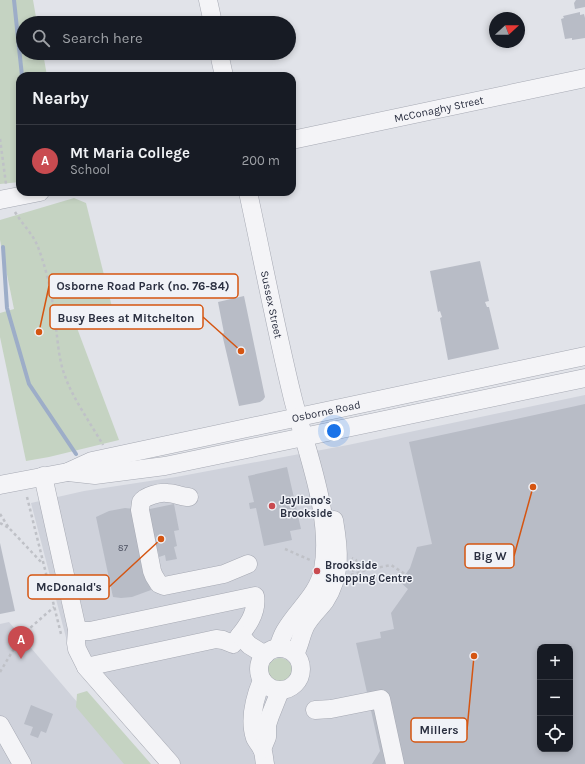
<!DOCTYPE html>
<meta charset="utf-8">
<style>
body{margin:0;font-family:Karla,sans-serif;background:#20242c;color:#f1f3f6}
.controls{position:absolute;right:12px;bottom:12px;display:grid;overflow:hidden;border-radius:8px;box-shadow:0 2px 6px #0003}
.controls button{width:36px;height:36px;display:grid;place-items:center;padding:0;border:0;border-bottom:1px solid #363941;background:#171b24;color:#f1f3f6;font:20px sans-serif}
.compass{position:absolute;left:489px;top:12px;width:36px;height:36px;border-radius:50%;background:#171b24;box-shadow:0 2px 6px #0003;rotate:69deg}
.you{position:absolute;left:334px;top:431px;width:14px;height:14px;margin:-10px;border:3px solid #fff;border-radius:50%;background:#1a73e8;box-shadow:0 0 0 6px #1a73e833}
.badge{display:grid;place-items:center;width:26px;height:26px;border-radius:50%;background:#c94b50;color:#fff;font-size:13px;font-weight:700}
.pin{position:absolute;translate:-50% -33px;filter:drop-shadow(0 1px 2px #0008)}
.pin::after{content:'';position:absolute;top:21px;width:14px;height:12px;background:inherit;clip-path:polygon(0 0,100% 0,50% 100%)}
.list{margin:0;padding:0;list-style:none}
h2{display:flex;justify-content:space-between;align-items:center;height:52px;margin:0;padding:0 16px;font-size:17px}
h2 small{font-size:13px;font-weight:400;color:#9ea1a6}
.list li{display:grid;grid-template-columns:26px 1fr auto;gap:12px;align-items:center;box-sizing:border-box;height:72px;padding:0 16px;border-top:1px solid #363941}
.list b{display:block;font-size:15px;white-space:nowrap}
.list p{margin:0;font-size:13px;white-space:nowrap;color:#9ea1a6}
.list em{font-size:13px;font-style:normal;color:#9ea1a6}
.icon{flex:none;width:22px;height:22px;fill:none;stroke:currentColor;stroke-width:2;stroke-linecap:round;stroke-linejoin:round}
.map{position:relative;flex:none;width:585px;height:764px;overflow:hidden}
.search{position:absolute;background:#171b24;box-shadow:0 2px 6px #0003;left:16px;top:16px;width:280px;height:44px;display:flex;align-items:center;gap:10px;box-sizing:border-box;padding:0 14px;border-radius:22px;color:#9ea1a6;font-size:15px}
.panel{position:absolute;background:#171b24;box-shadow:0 2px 6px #0003;left:16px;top:72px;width:280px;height:124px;border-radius:12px}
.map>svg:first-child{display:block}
.built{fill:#cfd2db;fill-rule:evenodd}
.green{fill:#c5d3c2}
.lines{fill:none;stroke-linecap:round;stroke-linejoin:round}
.stream{stroke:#9dadc8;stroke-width:4}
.building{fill:#b8bcc6;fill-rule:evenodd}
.minor-casing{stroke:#a6a9b3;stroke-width:19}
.path{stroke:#bfc1c7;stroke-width:2.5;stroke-dasharray:3 3;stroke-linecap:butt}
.minor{stroke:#f4f4f7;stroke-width:18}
.poi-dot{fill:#c94b50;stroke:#f0f2f7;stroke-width:1.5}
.labels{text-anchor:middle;stroke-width:3;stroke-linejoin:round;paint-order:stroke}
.number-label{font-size:9px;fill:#4e5262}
.street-label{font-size:11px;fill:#2a2f40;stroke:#f0f2f7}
.poi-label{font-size:11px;font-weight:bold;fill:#2a2f40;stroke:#f0f2f7;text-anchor:start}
.leader{fill:none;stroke:#d55511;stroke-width:1.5}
.callout-dot{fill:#d55511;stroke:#f0f2f7;stroke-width:1.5}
.callout{fill:#f0f2f7;stroke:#d55511;stroke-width:1.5}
.callout-label{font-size:12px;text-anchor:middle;font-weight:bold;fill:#2a2f40}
</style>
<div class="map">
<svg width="585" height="764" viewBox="0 0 585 764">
<rect width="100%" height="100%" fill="#e1e3e9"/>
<g class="built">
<path d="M585 395V764H163L70 653 31 503 84 491 176 477 348 445ZM540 647H570V749H540Z"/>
<path d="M9 622 71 695 131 764H0V624Z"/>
</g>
<g class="green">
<path d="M0 0H33L37 23H23V53H43L47 76H20V182L0 184Z"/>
<path d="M74 198 86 203 115 319 77 328 119 440 49 457 26 461 0 337V313L14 309 0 240V220Z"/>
<circle cx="280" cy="670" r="12"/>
<path d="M87 691 151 764H124L76 707 77 694Z"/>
</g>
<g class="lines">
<g class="stream">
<path d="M14 0 22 76"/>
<path d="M3 247 7 308 29 384 76 454"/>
</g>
</g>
<g class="building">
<path d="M576 0H585V7L575 9 574 3Z"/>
<path d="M580 12V15L584 14 585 18V38L572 40V38L565 39 561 19 564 18 563 16Z"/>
<path d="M480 261 489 301 485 302 487 307H489L499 349 448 360 440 318 442 317 440 311 438 312 430 271Z"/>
<path d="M244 296 265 397 263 400 260 402 239 406 222 334 224 333 218 302Z"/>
<path d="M585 404V764H372L380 751 356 643 381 638 380 632 394 629 391 613 408 589 400 582 410 568 417 547 432 544 409 442ZM540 647H570V749H540Z"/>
<path d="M287 467 301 529 290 531 292 540 264 546 256 508 250 509 249 503 254 502 248 476Z"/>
<path d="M174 504 179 530 174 531 177 546 174 547 177 559 166 561 165 555 159 557 158 551 150 553 145 510Z"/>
<path d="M125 508 134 509 151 590 132 597 121 598 113 597 96 517 109 511Z"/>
<path d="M0 543 15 611 0 614Z"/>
<path d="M31 705 53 714 46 733 41 731 38 738 30 735 33 727 24 724Z"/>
</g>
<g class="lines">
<g class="minor-casing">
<g id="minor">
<path d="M208 0 213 23"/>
<path d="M219 53 224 76"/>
<path id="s1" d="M292 140 585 78"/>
<path id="s2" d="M248 192C263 261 276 330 293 399 306 450 333 517 323 570 318 595 297 610 285 631 282 636 280 642 278 648"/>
<path d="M0 200 40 192"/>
<path d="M68 472 95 475 165 466 585 378"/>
<path d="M43 476 77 629 76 643 77 649 86 667 171 764"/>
<path id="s3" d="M0 485 68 472 92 461 585 356"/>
<path d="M189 497C181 497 175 493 167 493 160 492 145 496 141 502L140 510 152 571 154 576 159 584 164 586 224 574 248 564"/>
<path d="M77 629 84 631H90L255 596C258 615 244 630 233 644L223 640 216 639 86 667"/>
<path d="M240 635 249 645 265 655"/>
<circle cx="280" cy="669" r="21"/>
<path d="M295 654C300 645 301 634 306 625 311 616 319 609 325 601 342 575 339 549 334 520"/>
<path d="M262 680C255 697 249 720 255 738 257 742 260 745 262 749 264 753 264 759 265 764"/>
<path d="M315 710 331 709 381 699 395 764"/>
<path d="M0 725 22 764"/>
<path d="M262 749 267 737V725L270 716 280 691"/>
</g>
</g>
<g class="path">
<path d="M0 139 6 184"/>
<path d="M15 212C22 224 33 234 38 247 48 273 53 301 56 328 58 343 59 361 65 376 72 397 91 424 103 445"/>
<path d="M27 497 61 634"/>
<path d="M0 514 9 528 42 563"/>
<path d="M0 523 9 528"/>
<path d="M285 549 310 560"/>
<path d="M352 571 358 567 356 560 352 558"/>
<path d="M351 575 366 570 391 565 405 574"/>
<path d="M0 672 18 642 30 628 54 607"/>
</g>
<use href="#minor" class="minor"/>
</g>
<g class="poi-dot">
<circle cx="272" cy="506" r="4"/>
<circle cx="317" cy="571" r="4"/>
</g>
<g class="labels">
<g class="number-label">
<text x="123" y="551">87</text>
</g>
<g class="street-label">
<text dy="4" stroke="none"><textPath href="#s1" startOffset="150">McConaghy Street</textPath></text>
<text dy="4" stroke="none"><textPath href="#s2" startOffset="115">Sussex Street</textPath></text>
<text dy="4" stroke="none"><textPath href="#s3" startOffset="335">Osborne Road</textPath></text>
</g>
<g class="poi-label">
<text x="280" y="504">Jayliano's<tspan x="280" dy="13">Brookside</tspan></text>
<text x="325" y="569">Brookside<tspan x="325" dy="13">Shopping Centre</tspan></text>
</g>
</g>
<path class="leader" d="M39 332L49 286M241 351L203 317M533 487L514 556M161 539L109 587M474 656L467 730"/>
<g class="callout-dot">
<circle cx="39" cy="332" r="4"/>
<circle cx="241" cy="351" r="4"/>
<circle cx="533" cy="487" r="4"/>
<circle cx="161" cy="539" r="4"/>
<circle cx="474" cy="656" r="4"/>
</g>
<g class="callout">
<rect x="49" y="274" width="189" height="24" rx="4"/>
<rect x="50" y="305" width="153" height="24" rx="4"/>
<rect x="465" y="544" width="49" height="24" rx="4"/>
<rect x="28" y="575" width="81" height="24" rx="4"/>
<rect x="411" y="718" width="56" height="24" rx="4"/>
</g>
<g class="callout-label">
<text x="143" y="290">Osborne Road Park (no. 76-84)</text>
<text x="126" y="322">Busy Bees at Mitchelton</text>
<text x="490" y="560">Big W</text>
<text x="69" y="591">McDonald's</text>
<text x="439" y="734">Millers</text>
</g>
</svg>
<div class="controls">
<button>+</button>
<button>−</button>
<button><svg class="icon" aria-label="locate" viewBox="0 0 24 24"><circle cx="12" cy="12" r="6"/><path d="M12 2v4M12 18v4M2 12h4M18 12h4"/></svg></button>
</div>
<svg class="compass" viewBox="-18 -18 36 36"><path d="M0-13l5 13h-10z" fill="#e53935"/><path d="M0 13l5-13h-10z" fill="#9ea1a6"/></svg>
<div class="you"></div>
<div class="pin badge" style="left:21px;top:659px">A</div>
<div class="search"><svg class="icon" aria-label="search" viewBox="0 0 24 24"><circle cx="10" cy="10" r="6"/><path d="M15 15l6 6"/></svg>Search here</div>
<section class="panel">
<h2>Nearby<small></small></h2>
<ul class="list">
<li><span class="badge">A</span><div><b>Mt Maria College</b><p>School</p></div><em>200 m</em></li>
</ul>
</section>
</div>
